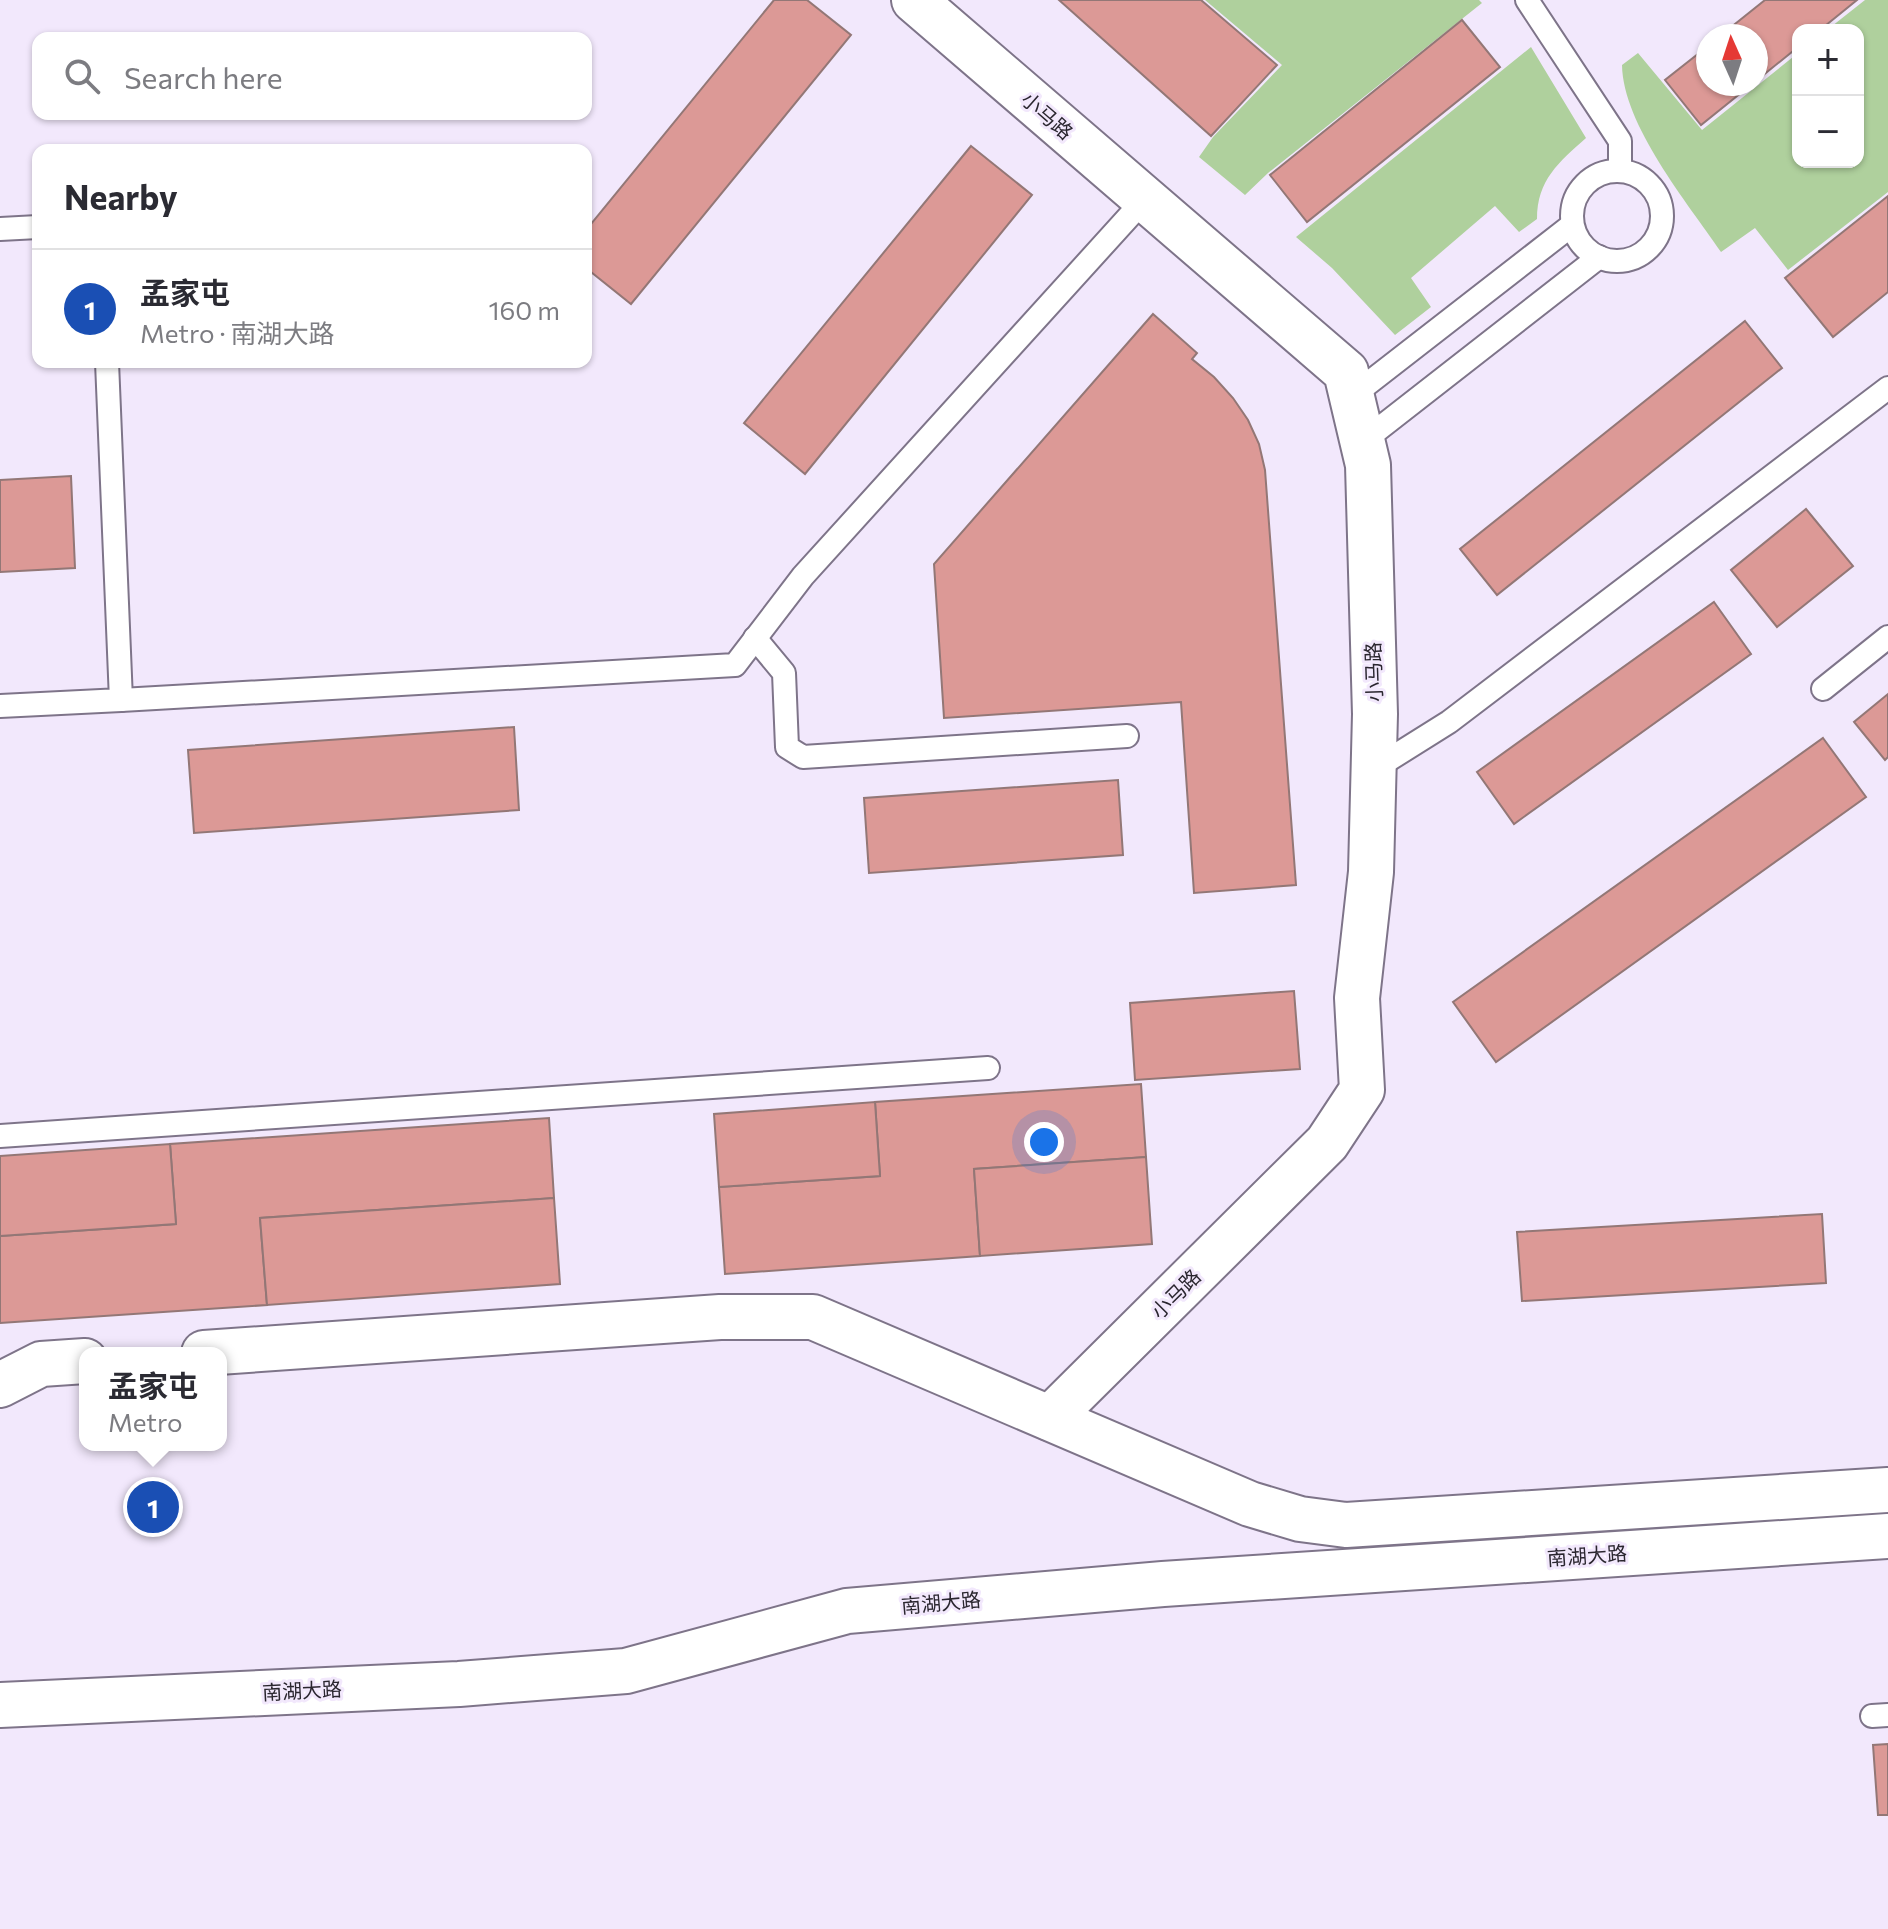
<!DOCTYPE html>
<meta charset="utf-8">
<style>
body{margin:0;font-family:Commissioner,"Noto Sans SC",sans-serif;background:#f2f2f3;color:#2b2b33}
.controls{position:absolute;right:24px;top:24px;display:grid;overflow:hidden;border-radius:16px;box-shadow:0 2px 6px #0004}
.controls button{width:72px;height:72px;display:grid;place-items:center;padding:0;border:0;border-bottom:2px solid #e1e1e2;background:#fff;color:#2b2b33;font:40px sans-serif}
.compass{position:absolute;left:1696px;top:24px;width:72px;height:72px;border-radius:50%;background:#fff;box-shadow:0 2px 6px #0004;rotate:357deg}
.you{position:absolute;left:1044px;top:1142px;width:28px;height:28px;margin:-20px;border:6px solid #fff;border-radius:50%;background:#1a73e8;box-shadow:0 0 0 12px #1a73e833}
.badge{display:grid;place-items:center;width:52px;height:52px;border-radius:50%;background:#111827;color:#fff;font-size:26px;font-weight:700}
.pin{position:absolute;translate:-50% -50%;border:4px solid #fff;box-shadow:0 2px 8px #0006}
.popup{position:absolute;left:79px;top:1347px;width:148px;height:104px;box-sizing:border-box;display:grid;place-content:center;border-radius:16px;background:#fff;filter:drop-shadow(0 2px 6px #0005);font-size:26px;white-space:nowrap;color:#7c7c81}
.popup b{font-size:30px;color:#2b2b33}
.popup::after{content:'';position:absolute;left:50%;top:100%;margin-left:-16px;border:16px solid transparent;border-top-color:#fff}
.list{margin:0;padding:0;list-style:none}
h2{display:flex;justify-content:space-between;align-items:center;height:104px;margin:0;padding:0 32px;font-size:34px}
h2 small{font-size:26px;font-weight:400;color:#7c7c81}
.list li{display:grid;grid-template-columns:52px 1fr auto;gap:24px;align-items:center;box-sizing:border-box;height:120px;padding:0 32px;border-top:2px solid #e1e1e2}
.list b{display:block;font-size:30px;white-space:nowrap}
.list p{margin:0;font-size:26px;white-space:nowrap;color:#7c7c81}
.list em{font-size:26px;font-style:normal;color:#7c7c81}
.icon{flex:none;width:44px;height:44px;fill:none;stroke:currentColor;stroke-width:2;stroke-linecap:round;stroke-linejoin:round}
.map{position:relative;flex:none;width:1888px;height:1929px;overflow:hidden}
.search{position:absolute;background:#fff;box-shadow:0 2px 6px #0004;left:32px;top:32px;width:560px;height:88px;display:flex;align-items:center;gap:20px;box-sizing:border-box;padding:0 28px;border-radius:16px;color:#7c7c81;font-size:30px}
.panel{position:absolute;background:#fff;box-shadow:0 2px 6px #0004;left:32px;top:144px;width:560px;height:224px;border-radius:16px}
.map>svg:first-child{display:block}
.green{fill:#afd09d}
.building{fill:#dc9996;stroke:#937776;stroke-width:2}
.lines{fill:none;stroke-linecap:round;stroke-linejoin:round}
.lane-casing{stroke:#7e7489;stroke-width:26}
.secondary-casing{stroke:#7e7489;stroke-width:48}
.primary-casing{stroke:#7e7489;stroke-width:48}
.lane{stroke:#fff;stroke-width:22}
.secondary{stroke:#fff;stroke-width:44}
.primary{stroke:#fff;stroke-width:44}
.labels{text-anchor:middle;stroke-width:6;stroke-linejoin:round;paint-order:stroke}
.street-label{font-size:20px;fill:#2a262f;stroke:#f2e8fc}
</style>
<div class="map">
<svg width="1888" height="1929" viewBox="0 0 1888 1929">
<rect width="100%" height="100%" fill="#f2e8fc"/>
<g class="green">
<path d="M1205 0H1479L1482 3 1268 173 1245 195 1199 157 1213 137 1282 65Z"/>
<path d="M1865 0H1888V192L1788 270 1755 228 1721 252C1687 202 1623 125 1622 65L1638 53 1702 130 1798 53V162H1858V30H1827Z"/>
<path d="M1531 47 1586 138C1559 162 1537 180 1537 219L1519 232 1495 206 1411 278 1431 307 1395 335 1332 268 1296 237Z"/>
</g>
<g class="building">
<path d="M774 0H807L851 35 631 304 586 268V230Z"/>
<path d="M1059 0H1201L1277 65 1211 136Z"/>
<path d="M1765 0H1857L1820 30H1798V47L1756 81V36H1720Z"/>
<path d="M1462 20 1500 67 1307 222 1270 175Z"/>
<path d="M1708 46V84H1752L1701 125 1665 80Z"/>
<path d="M971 146 1032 195 805 474 744 423Z"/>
<path d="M1888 196V292L1833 337 1785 278Z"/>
<path d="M1153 314 1197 353 1192 359 1214 377 1233 398 1248 420 1259 444 1265 470 1296 885 1194 893 1181 702 944 718 934 564Z"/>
<path d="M1745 321 1782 368 1497 595 1460 549Z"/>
<path d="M71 476 75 568 0 572V480Z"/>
<path d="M1806 509 1853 566 1777 627 1731 570Z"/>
<path d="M1714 602 1751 654 1514 824 1477 772Z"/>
<path d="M1888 694V757L1885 760 1854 722Z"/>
<path d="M514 727 519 810 194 833 188 750Z"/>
<path d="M1823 738 1866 797 1496 1062 1453 1002Z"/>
<path d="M1118 780 1123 855 869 873 864 798Z"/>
<path d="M1294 991 1300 1069 1135 1080 1130 1003Z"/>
<path d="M1141 1084 1146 1157 974 1169 980 1256 725 1274 719 1187 880 1176 875 1102Z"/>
<path d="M875 1102 880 1176 719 1187 714 1114Z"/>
<path d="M549 1118 554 1198 260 1218 267 1305 0 1323V1236L176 1224 170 1144Z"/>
<path d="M170 1144 176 1224 0 1236V1156Z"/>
<path d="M1146 1157 1152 1244 980 1256 974 1169Z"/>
<path d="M554 1198 560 1284 267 1305 260 1218Z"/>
<path d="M1822 1214 1826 1283 1522 1301 1517 1232Z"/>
<path d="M1888 1744V1815H1878L1873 1745Z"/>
</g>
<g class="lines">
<g class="lane-casing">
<g id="lane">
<path d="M1527 0 1620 141V171"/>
<circle cx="1617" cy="216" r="45"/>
<path d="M0 229 38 227"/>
<path d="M1352 396 1572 225"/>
<path d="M1362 442 1599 257"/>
<path d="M755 638 784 673 787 747 803 757 1127 736"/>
<path d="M1823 689 1888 637"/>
<path d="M121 700 735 665 803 576 1144 200"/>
<path d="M0 706 121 700 107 362"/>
<path d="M1374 769 1449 722 1888 388"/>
<path d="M0 1136 988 1068"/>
<path d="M1872 1716 1888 1715"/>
</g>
</g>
<g class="secondary-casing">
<path id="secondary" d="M914 0 1346 372 1368 465 1375 714 1371 872 1357 998 1362 1090 1327 1143 1050 1418"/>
</g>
<g class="primary-casing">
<g id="primary">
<path d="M204 1353 720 1317H813L1250 1504 1300 1519 1346 1525 1888 1490"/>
<path d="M0 1385 41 1364 85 1361"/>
<path d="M0 1705 459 1684 626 1671 847 1611 1163 1584 1888 1536"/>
</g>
</g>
<use href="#lane" class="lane"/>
<use href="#secondary" class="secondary"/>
<use href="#primary" class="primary"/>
</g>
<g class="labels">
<g class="street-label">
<text transform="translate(1047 116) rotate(41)" y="7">小马路</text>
<text transform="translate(1374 672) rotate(-92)" y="7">小马路</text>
<text transform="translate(1176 1294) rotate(-45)" y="7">小马路</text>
<text transform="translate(1587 1556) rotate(-4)" y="7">南湖大路</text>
<text transform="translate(941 1603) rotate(-5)" y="7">南湖大路</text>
<text transform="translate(302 1691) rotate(-3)" y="7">南湖大路</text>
</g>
</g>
</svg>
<div class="controls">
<button>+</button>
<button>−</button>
</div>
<svg class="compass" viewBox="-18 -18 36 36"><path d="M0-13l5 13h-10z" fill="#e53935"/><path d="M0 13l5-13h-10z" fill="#7c7c81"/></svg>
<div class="you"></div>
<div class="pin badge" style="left:153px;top:1507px;background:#1a4fb4">1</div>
<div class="popup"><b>孟家屯</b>Metro</div>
<div class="search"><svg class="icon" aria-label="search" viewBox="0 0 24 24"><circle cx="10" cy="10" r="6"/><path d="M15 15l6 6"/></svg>Search here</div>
<section class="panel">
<h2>Nearby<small></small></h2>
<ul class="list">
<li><span class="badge" style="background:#1a4fb4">1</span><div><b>孟家屯</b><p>Metro · 南湖大路</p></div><em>160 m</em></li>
</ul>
</section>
</div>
